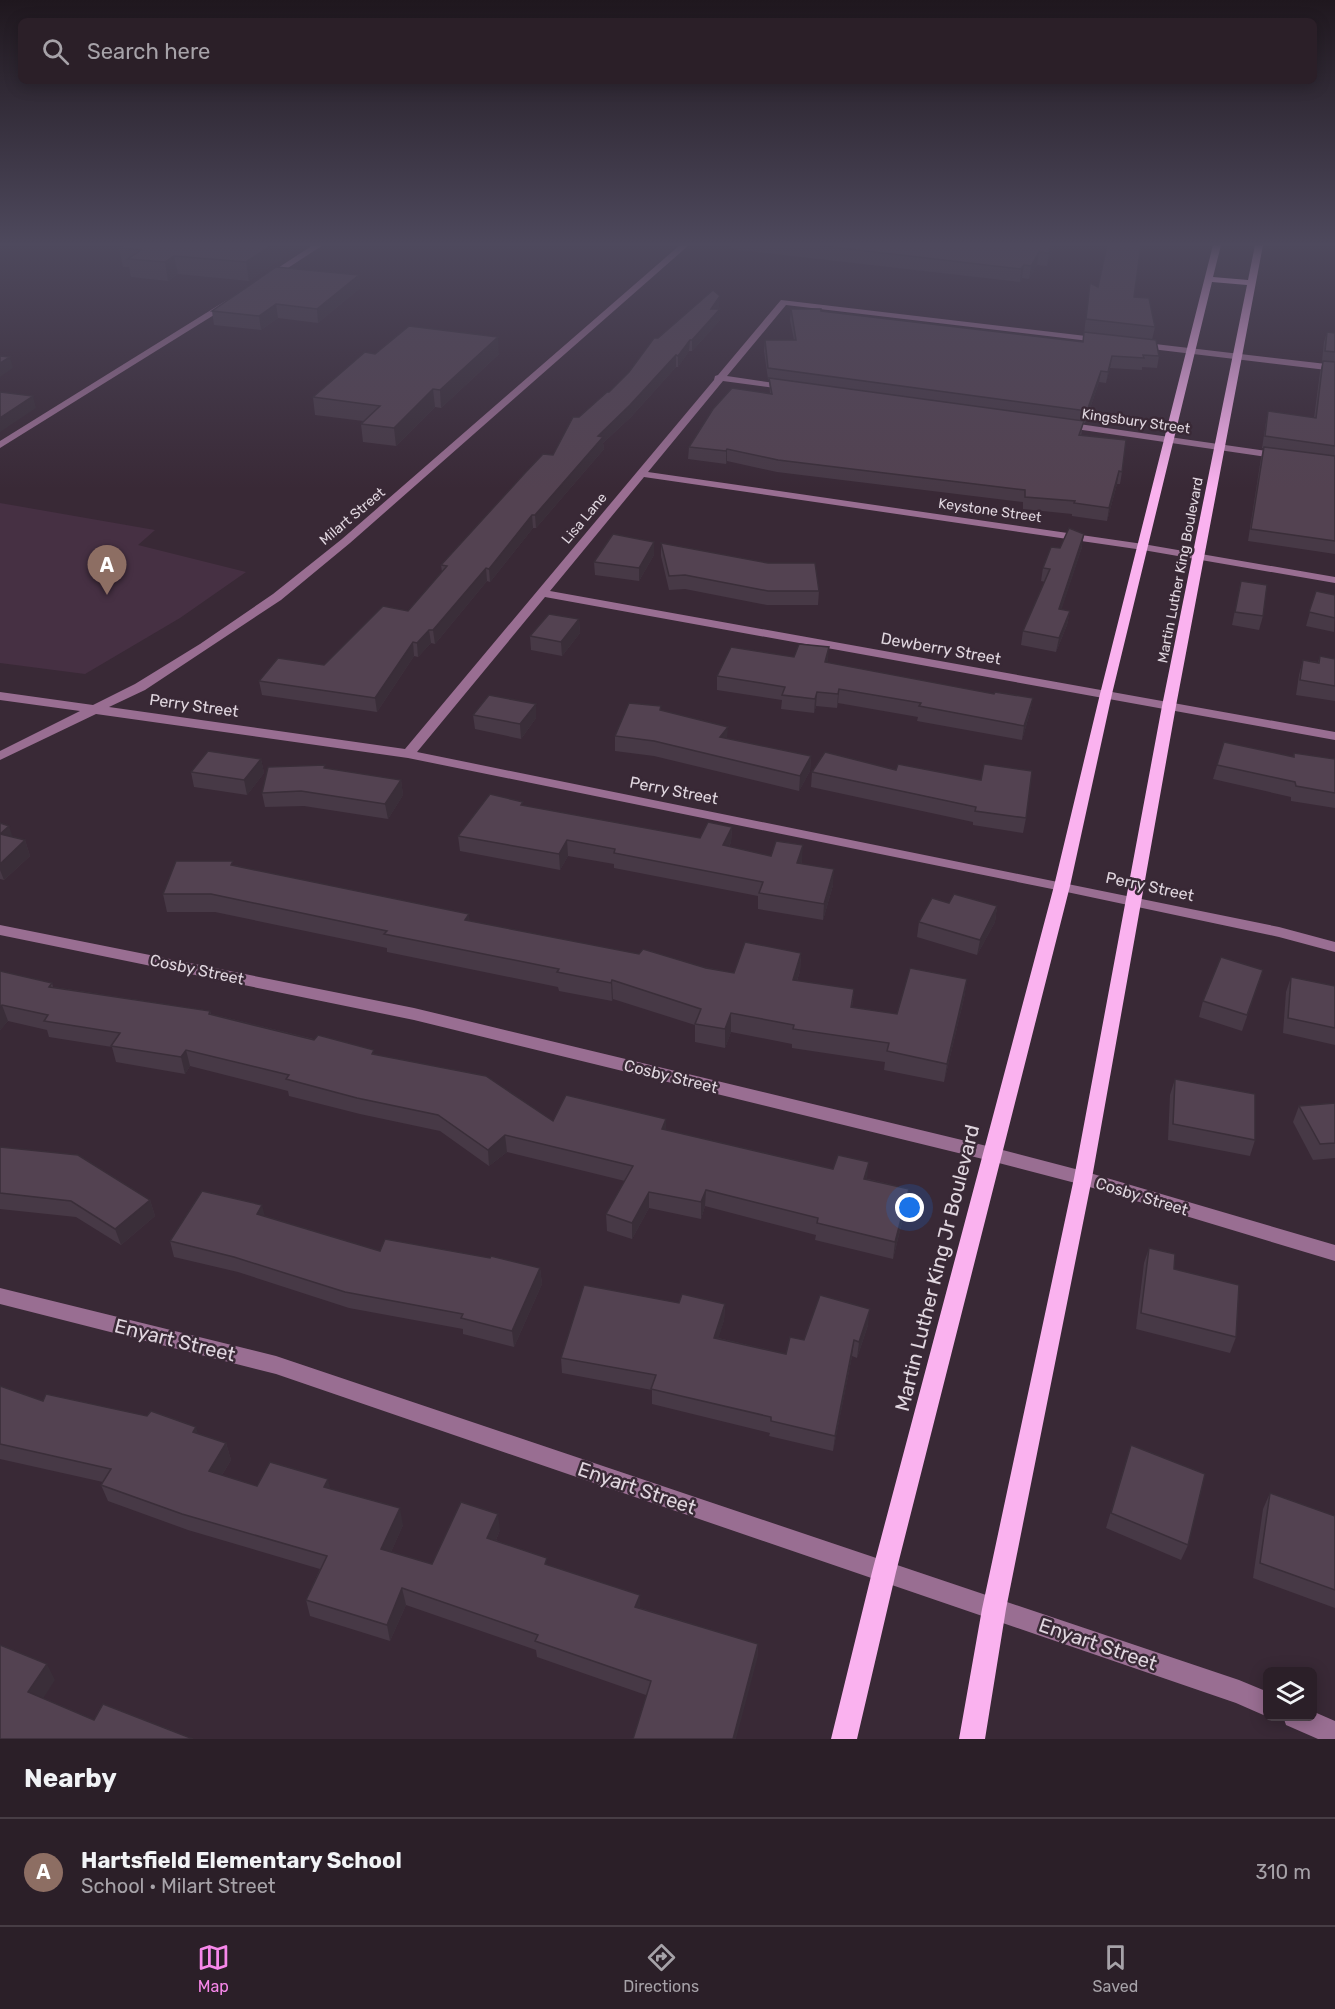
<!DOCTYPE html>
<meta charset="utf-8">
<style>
body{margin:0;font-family:Rubik,sans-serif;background:#332730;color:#f1f3f6}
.controls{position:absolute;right:18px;bottom:18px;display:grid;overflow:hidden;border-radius:9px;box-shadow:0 3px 15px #0003}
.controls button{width:54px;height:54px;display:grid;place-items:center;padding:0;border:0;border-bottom:2px solid #473d45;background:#2b1f28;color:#f1f3f6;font:30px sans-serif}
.you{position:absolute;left:910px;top:1208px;width:21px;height:21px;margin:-15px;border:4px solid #fff;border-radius:50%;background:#1a73e8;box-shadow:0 0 0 9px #1a73e833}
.badge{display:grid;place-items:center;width:39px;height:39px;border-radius:50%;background:#f888eb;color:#fff;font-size:20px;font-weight:700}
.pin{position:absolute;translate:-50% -50px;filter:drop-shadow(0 2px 3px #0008)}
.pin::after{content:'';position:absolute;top:32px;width:21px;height:18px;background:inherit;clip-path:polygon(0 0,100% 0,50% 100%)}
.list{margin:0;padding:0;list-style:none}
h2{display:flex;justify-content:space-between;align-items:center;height:78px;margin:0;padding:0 24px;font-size:26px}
h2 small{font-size:20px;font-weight:400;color:#a6a2a8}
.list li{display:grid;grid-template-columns:39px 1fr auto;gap:18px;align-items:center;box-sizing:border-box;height:108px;padding:0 24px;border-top:2px solid #473d45}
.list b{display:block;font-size:22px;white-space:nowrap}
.list p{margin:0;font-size:20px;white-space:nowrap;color:#a6a2a8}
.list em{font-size:20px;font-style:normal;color:#a6a2a8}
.icon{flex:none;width:33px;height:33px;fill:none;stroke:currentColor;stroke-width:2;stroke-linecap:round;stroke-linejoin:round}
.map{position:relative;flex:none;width:1335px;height:1739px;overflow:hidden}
.search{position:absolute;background:#2b1f28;box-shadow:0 3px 15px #0003;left:18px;right:18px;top:18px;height:66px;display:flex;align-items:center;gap:15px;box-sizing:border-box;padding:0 21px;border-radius:9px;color:#a6a2a8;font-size:22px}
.sheet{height:186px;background:#2b1f28}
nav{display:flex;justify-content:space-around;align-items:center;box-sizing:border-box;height:84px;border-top:2px solid #473d45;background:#2b1f28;font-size:16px;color:#a6a2a8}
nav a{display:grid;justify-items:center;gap:3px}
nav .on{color:#f888eb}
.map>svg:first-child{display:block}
.built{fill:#463043}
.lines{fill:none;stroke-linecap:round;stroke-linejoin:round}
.minor{fill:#996e92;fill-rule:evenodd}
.major{fill:#fab2ef;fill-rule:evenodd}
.wall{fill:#473946}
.shaded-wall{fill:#3a2e39}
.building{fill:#534251;stroke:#3a2e39;stroke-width:1.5}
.labels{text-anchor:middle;stroke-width:5;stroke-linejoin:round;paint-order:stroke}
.far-street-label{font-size:14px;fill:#e0d6df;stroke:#392936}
.street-label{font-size:16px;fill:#e0d6df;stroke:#392936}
.near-street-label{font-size:20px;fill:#e0d6df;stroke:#392936}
</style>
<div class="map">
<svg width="1335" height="1739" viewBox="0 0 1335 1739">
<rect width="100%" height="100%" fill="#392936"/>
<path class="built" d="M0 503 155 530 138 545 246 572 180 618 85 674 0 663Z"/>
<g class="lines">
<g class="minor">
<path d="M313 245H323L268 281 261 279Z"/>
<path d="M680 245H689L350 543 281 600 145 690 109 707 405 749 714 380 715 376 718 375 781 300 1103 338 1107 341 1106 343 786 305 727 376 788 385 793 388 791 390 723 381 648 472 1143 544 1335 577V583L1143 550 644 477 550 591 1335 732V740L545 597 417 752 1279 927 1335 942V952L1279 937 1062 891 408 758 96 714 0 760V751L80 711 0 700V692L93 705 135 684 200 644 273 594 342 539Z"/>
<path d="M227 300 231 303 230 305 0 448V441Z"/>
<path d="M1138 342 1335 365V371L1135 347 1134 345Z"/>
<path d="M1065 422 1281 453 1286 456 1281 459 1062 427V423Z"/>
<path d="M0 925 414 1008 991 1147 1083 1171 1335 1245V1261L1083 1185 991 1161 414 1020 0 935Z"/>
<path d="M0 1288 276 1356 1239 1680 1268 1692V1716H1270L1268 1717 1236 1703 276 1374 0 1304Z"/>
<path d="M1312 1711 1335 1721V1739H1318L1286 1725 1283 1716H1312Z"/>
</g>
<path class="major" d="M1213 245H1221L1213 277 1248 280 1255 245H1263L1176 706 1092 1178 1006 1609 985 1739H959L982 1609 1074 1178 1162 706 1247 285 1212 282 1112 694 1070 886 896 1572 857 1739H831L872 1572 1054 886 1100 694Z"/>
</g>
<g class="wall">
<path d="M125 245H302L249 281 178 274 168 281 131 277 129 267H123L119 248Z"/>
<path d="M731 245H1055L1047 266 1037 265 1029 279 1022 278 1020 282 731 249Z"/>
<path d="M359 275 360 288 318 323 278 318 261 330 214 325 212 311Z"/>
<path d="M1090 283 1098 287 1134 297 1155 327 1152 340 1159 356 1157 368 1142 367V370L1110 368 1106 383 1099 382 1085 423H1083L1081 436 1122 472 1120 484H1117L1107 521 1072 516V514L1023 509V502L777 472 727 461 726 464 688 459 689 447 770 394 769 380 768 379 764 351 765 340H794L790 320 791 309 821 311 1083 342Z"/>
<path d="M719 307 718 309 720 320 692 351H689L678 367H676L631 417 603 443 604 449 536 528H533L490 582 487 581 435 644 431 643 418 657 414 656 377 712 262 695 259 681 324 665 408 611 442 572 441 565 553 455 579 417 609 392 629 372 658 338Z"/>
<path d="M1327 332 1335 333V554L1248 541 1261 458 1263 448H1262L1266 422 1268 411 1314 418 1320 372 1323 361H1322L1324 342Z"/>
<path d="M375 354H499L441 408 435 407 396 446 363 442 361 424 363 421 315 415 313 397Z"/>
<path d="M654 542V555L639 581 595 575 594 562Z"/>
<path d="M661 543 819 591 818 605H767L685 589 669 590 661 556Z"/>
<path d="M1082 547 1061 610 1070 611 1067 625 1056 652 1021 645 1023 631 1045 582 1041 581 1043 568 1060 548Z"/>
<path d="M1241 581 1263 616 1259 630 1232 625Z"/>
<path d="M1316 591 1335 595 1334 632 1306 626Z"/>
<path d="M579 619 580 633 562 656 531 650 530 636Z"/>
<path d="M1320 656 1335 659V701L1296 695 1299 675 1303 660 1318 662Z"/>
<path d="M828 663 994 694 1033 698 1030 712 1022 740 917 721 918 717 838 703 837 708 816 706 814 713 781 709 782 700 717 690V676Z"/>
<path d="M661 706V710L727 739 811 756 810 771 799 791 654 756 615 751V736Z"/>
<path d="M473 715 536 718 521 739 475 729Z"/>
<path d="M1224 742 1293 757 1294 753 1335 759V808L1291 801V797L1213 779Z"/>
<path d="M261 759 264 773 247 795 194 787 191 772Z"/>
<path d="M325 765V769L401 780 403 795 388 819 304 806 265 807 262 793Z"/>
<path d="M812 772 1026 818 1023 833 973 825V822L811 787Z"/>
<path d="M523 806 700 838 732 827 731 842 729 847 771 856 802 861 801 864 833 885 823 920 758 909V896L614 868V864L568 856 560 870 460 851 458 836Z"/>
<path d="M0 823 13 837 25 840 30 856 4 880 0 879Z"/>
<path d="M234 865 470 921 734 973 801 953 800 971 797 981 854 989 852 1007 897 1014 967 979 964 998 944 1082 884 1070 885 1062 792 1048V1044L731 1032 725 1048 695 1042V1025L613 999 612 1001 559 991 558 987 387 952V948L215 912H167L163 894Z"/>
<path d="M997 906 995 922 977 955 917 937 919 922Z"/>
<path d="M1263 970 1242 1031 1199 1017 1203 1001Z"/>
<path d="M0 971 52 983 53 987 210 1011 211 1014 375 1054 553 1121 666 1119V1130L909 1189 906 1206 893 1259 815 1240 816 1235 705 1206 701 1219 649 1208 632 1239 607 1231 606 1214 625 1181 507 1152 489 1166 440 1131 360 1114 289 1096 288 1091 190 1066 185 1074 116 1062 112 1047 49 1037 47 1030 8 1021 0 1030Z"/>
<path d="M1291 977 1335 986V1045L1283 1033 1286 992Z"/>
<path d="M1175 1079 1255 1140 1250 1156 1168 1140 1170 1095Z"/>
<path d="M1335 1103V1158L1313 1160 1293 1122 1299 1106Z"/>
<path d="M0 1147 150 1200 155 1216 121 1245 76 1217 0 1209Z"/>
<path d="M265 1216 380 1251 540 1268 542 1284 514 1347 463 1334V1329L349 1308 238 1272 174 1257 170 1241Z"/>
<path d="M1149 1248 1174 1269 1236 1337 1230 1353 1136 1329 1144 1263Z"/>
<path d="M679 1303 725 1304 724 1320 718 1338 786 1354 804 1340 868 1325 857 1358 852 1356 833 1451 769 1436 770 1433 652 1404V1390L562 1373 561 1358Z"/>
<path d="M0 1386 43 1401 198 1434 226 1443 231 1460 222 1475 257 1486 330 1489 403 1525 391 1552 432 1564 500 1530 496 1540 548 1565 640 1595V1608L758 1644 757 1660 646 1695 537 1657 536 1650 406 1605 390 1641 310 1616 306 1600 320 1569 188 1530 108 1501 101 1485 103 1482 0 1459Z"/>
<path d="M1131 1445 1188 1545 1181 1560 1106 1528Z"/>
<path d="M1270 1493 1335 1516V1608L1253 1578 1263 1509Z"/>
</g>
<g class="shaded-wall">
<path d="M272 245H302L249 281 246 262Z"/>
<path d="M1052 245H1055L1047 266 1049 253Z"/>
<path d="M1039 252 1037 265 1029 279 1031 266Z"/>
<path d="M174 256 178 274 168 281 165 262Z"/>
<path d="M1024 265 1022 278 1020 282 1021 269Z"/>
<path d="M359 275 360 288 318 323 317 309Z"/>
<path d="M720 296 719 307 711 319 720 309V320L692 351V340Z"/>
<path d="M276 304 278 318 261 330 259 316Z"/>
<path d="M498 337 499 354 441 408 440 390Z"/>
<path d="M690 340 689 351 678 367V356Z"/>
<path d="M676 355V367L631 417 603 443 604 449 536 528 535 515 598 436Z"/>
<path d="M1112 356 1110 368 1106 383 1108 372Z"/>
<path d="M10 357 13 368 0 377V363Z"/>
<path d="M1101 371 1099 382 1085 423 1087 411Z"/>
<path d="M433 389 435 407 396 446 394 428Z"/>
<path d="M33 396 36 408 0 432V418Z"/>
<path d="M727 449V461L726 464V451Z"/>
<path d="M1119 471 1117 484 1107 521 1109 508Z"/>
<path d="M532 515 533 528 490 582 489 569Z"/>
<path d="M1084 534 1082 547 1057 623 1059 609Z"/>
<path d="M654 542V555L639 581V568Z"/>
<path d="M486 568 487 581 435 644 433 630Z"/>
<path d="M1070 611 1067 625 1056 652 1059 638Z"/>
<path d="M579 619 580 633 562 656 561 642Z"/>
<path d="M429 630 431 643 418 657 417 643Z"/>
<path d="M413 642 414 656 377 712 375 698Z"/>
<path d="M829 647 828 661 824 676 825 662Z"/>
<path d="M839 689 838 703 837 708 838 694Z"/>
<path d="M817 692 816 706 814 713 815 699Z"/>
<path d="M1033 698 1030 712 1022 740 1024 726Z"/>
<path d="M536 704V718L521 739 520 724Z"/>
<path d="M728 727 727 741 720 737Z"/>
<path d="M811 756 810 771 799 791 800 776Z"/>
<path d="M261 759 264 773 247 795 244 780Z"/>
<path d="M401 780 403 795 388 819 385 804Z"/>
<path d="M9 826 14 841 0 834Z"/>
<path d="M732 827 731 842 722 860 723 845Z"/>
<path d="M25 840 30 856 4 880 0 870V864Z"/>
<path d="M567 840 568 856 560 870 559 854Z"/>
<path d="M803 845 802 861 796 878 797 863Z"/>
<path d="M834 869 833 885 823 920 824 904Z"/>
<path d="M997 906 995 922 977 955 980 940Z"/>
<path d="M469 914 471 932 465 920Z"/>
<path d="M801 953 800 971 791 999 793 980Z"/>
<path d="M967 979 964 998 944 1082 947 1064Z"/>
<path d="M612 980 613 999 612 1001 611 983Z"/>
<path d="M2 1005 8 1021 0 1030V1007Z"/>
<path d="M731 1013V1032L725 1048V1029Z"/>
<path d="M186 1050 190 1066 185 1074 181 1057Z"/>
<path d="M666 1119V1135L662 1129Z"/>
<path d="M505 1135 507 1152 489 1166 488 1150Z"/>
<path d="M869 1162 867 1179 862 1195 864 1179Z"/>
<path d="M909 1189 906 1206 893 1259 895 1242Z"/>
<path d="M706 1190 705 1206 701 1219V1202Z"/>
<path d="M649 1192V1208L632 1239V1223Z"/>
<path d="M150 1200 155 1216 121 1245 115 1229Z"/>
<path d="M262 1205 266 1220 257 1214Z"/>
<path d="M540 1268 542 1284 514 1347 512 1331Z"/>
<path d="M725 1304 724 1320 714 1353V1338Z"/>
<path d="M870 1309 868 1325 857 1358 859 1342Z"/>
<path d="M854 1340 852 1356 833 1451 835 1436Z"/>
<path d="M196 1427 201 1444 193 1432Z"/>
<path d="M226 1443 231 1460 214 1488 209 1471Z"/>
<path d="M328 1479 332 1496 324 1487Z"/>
<path d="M400 1508 403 1525 385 1566 381 1549Z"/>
<path d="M498 1514 500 1530 490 1554 487 1538Z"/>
<path d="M402 1588 406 1605 390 1641 387 1625Z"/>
<path d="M640 1595V1611L635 1607Z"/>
<path d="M758 1644 757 1660 736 1739H733Z"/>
<path d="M47 1664 55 1680 37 1708 28 1692Z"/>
</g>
<g class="building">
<path d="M125 245H272L246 262 174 256 165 262 128 259 141 250 119 248Z"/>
<path d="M815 245H1052L1049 253 1039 252 1031 266 1024 265 1021 269Z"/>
<path d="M1107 245H1141L1134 297 1149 298 1155 327 1086 319 1090 283 1098 287Z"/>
<path d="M276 267 359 275 317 309 276 304 259 316 212 311Z"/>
<path d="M713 290 720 296 711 309H720L692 340H690L678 356 676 355 630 405 598 436 603 437 535 515H532L489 569 486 568 433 630H429L417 643 413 642 375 698 259 681 278 658 324 665 383 606 408 611 447 566 441 565 524 474 543 454 553 455 573 417H579L607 392H609L629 372 654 338H658Z"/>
<path d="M791 309H821V311L1083 342 1084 332 1156 340 1159 356 1143 355 1144 358 1112 356 1108 372 1101 371 1087 411 768 368 765 340H796Z"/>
<path d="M409 326 498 337 440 390 433 389 394 428 361 424 380 406 313 397 365 352 375 354Z"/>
<path d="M1327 332 1335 333V352L1325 351Z"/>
<path d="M0 356 10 357 0 363Z"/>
<path d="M1323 361 1335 362V446L1265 436 1268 411 1316 418Z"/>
<path d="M769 378 1084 421 1079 435 1126 440 1122 472 1119 471 1109 508 1074 503 1075 501 1025 497V490L778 460 727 449 726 451 689 447 713 409 732 388 772 394Z"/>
<path d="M0 392 33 396 0 418Z"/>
<path d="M1264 447 1335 456V541L1251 529Z"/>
<path d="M1069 528 1084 534 1059 609 1070 611 1059 638 1023 631 1050 569 1043 568 1051 547 1060 548Z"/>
<path d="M613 534 654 542 639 568 594 562Z"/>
<path d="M661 543 768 563H815L819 591H768L685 575 669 576Z"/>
<path d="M1241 581 1267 585 1263 616 1235 612Z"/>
<path d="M1316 591 1335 595V618L1309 612Z"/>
<path d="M549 614 579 619 561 642 530 636Z"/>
<path d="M799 644 829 647 825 662 994 694 995 692 1033 698 1024 726 919 706 921 703 839 689 838 694 817 692 815 699 782 695 785 687 717 676 731 647 794 657Z"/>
<path d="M1320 656 1335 659V686L1300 680 1303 660 1319 663Z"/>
<path d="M489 695 536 704 520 724 473 715Z"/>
<path d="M629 703 661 706 660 710 728 727 720 737 811 756 800 776 654 741 615 736Z"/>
<path d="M1224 742 1294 757V753L1335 759V793L1296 786 1295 782 1217 765Z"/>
<path d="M208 751 261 759 244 780 191 772Z"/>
<path d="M825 752 896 770 898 764 981 780 984 764 1032 771 1026 818 975 811 976 807 812 772Z"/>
<path d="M325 765 324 768 401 780 385 804 301 791 262 793 268 767Z"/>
<path d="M490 794 523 802 521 805 700 838 708 822 732 827 723 845 771 856 776 841 803 845 797 863 834 869 824 904 759 893 763 882 614 853 615 849 567 840 559 854 458 836Z"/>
<path d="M0 823 9 826 0 834Z"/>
<path d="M0 834 25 840 0 864Z"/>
<path d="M176 861H233L231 865 469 914 465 920 639 954 643 949 706 968 734 973 745 942 801 953 793 980 854 989 851 1007 897 1014 910 968 967 979 947 1064 887 1051 889 1043 793 1029 794 1025 731 1013 725 1029 695 1024 701 1009 612 980 611 983 557 972 559 969 384 934 387 931 211 894H163Z"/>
<path d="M954 894 997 906 980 940 919 922 932 898 949 903Z"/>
<path d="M1221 957 1263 970 1247 1015 1203 1001Z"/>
<path d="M0 971 52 983 49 987 210 1011 209 1014 314 1040 318 1035 374 1050 372 1054 486 1076 553 1121 566 1095 666 1119 662 1129 833 1169 838 1155 869 1162 864 1179 909 1189 895 1242 817 1223 818 1218 706 1190 701 1202 649 1192 632 1223 606 1214 633 1166 505 1135 488 1150 438 1115 357 1098 286 1079 289 1075 186 1050 181 1057 111 1046 120 1033 44 1021 48 1015 2 1005 0 1007Z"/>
<path d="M1291 977 1335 986V1028L1288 1018Z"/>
<path d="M1175 1079 1255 1094V1140L1173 1124Z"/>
<path d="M1335 1103V1143L1320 1144 1299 1106Z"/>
<path d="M0 1147 78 1155 150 1200 115 1229 71 1201 0 1193Z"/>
<path d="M202 1191 262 1205 257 1214 380 1251 385 1239 490 1258 491 1256 540 1268 512 1331 461 1318 463 1314 345 1292 234 1257 170 1241Z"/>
<path d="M1149 1248 1175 1254 1174 1269 1239 1285 1236 1337 1141 1313Z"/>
<path d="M584 1285 679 1303 682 1294 725 1304 714 1338 786 1354 790 1337 804 1340 820 1295 870 1309 859 1342 854 1340 835 1436 771 1421V1417L651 1389 656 1375 561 1358Z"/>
<path d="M0 1386 43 1401 46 1394 147 1416 151 1411 196 1427 193 1432 226 1443 209 1471 257 1486 270 1462 328 1479 324 1487 400 1508 381 1549 432 1564 461 1502 498 1514 487 1538 547 1558 545 1564 640 1595 635 1607 758 1644 733 1739H633L651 1681 535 1641 538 1635 402 1588 387 1625 306 1600 327 1556 182 1514 101 1485 111 1469 0 1444Z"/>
<path d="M1131 1445 1205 1474 1188 1545 1111 1513Z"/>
<path d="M1270 1493 1335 1516V1590L1260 1563Z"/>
<path d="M0 1645 47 1664 28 1692 94 1720 103 1704 193 1739H0Z"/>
</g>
<linearGradient id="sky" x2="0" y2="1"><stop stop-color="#1f171e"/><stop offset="0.5" stop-color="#4e495d"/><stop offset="1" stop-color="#4e495d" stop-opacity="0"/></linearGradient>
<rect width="1335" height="489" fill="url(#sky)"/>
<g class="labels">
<g class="far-street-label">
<text transform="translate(1136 421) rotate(8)" y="5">Kingsbury Street</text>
<text transform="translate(990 510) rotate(8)" y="5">Keystone Street</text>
<text transform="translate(352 516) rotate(-40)" y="5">Milart Street</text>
<text transform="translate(584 518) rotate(-50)" y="5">Lisa Lane</text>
<text transform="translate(1180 570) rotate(-79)" y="5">Martin Luther King Boulevard</text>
</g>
<g class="street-label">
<text transform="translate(941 648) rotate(10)" y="6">Dewberry Street</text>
<text transform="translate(194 705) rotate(8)" y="6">Perry Street</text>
<text transform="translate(674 790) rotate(11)" y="6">Perry Street</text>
<text transform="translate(1150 886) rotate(12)" y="6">Perry Street</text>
<text transform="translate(197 969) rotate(12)" y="6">Cosby Street</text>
<text transform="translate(671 1076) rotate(14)" y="6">Cosby Street</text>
<text transform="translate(1142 1196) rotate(17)" y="6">Cosby Street</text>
</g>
<g class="near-street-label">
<text transform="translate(937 1268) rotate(-76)" y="7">Martin Luther King Jr Boulevard</text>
<text transform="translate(175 1340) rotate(14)" y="7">Enyart Street</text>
<text transform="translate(637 1488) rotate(19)" y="7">Enyart Street</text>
<text transform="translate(1098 1644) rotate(19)" y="7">Enyart Street</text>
</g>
</g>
</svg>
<div class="controls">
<button><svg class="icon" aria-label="layers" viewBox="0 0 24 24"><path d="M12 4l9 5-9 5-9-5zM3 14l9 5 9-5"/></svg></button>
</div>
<div class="you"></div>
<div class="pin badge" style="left:107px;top:595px;background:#8d6e63">A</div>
<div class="search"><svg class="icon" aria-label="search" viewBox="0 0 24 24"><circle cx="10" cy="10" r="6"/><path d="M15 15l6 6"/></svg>Search here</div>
</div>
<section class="sheet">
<h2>Nearby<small></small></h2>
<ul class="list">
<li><span class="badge" style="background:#8d6e63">A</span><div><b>Hartsfield Elementary School</b><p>School · Milart Street</p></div><em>310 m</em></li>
</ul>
</section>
<nav>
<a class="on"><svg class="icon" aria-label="map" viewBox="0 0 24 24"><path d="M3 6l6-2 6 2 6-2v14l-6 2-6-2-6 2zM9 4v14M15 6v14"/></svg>Map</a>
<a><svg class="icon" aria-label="directions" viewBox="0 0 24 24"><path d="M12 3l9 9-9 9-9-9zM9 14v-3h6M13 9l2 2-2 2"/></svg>Directions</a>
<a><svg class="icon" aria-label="saved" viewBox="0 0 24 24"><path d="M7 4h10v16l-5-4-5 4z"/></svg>Saved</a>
</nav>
